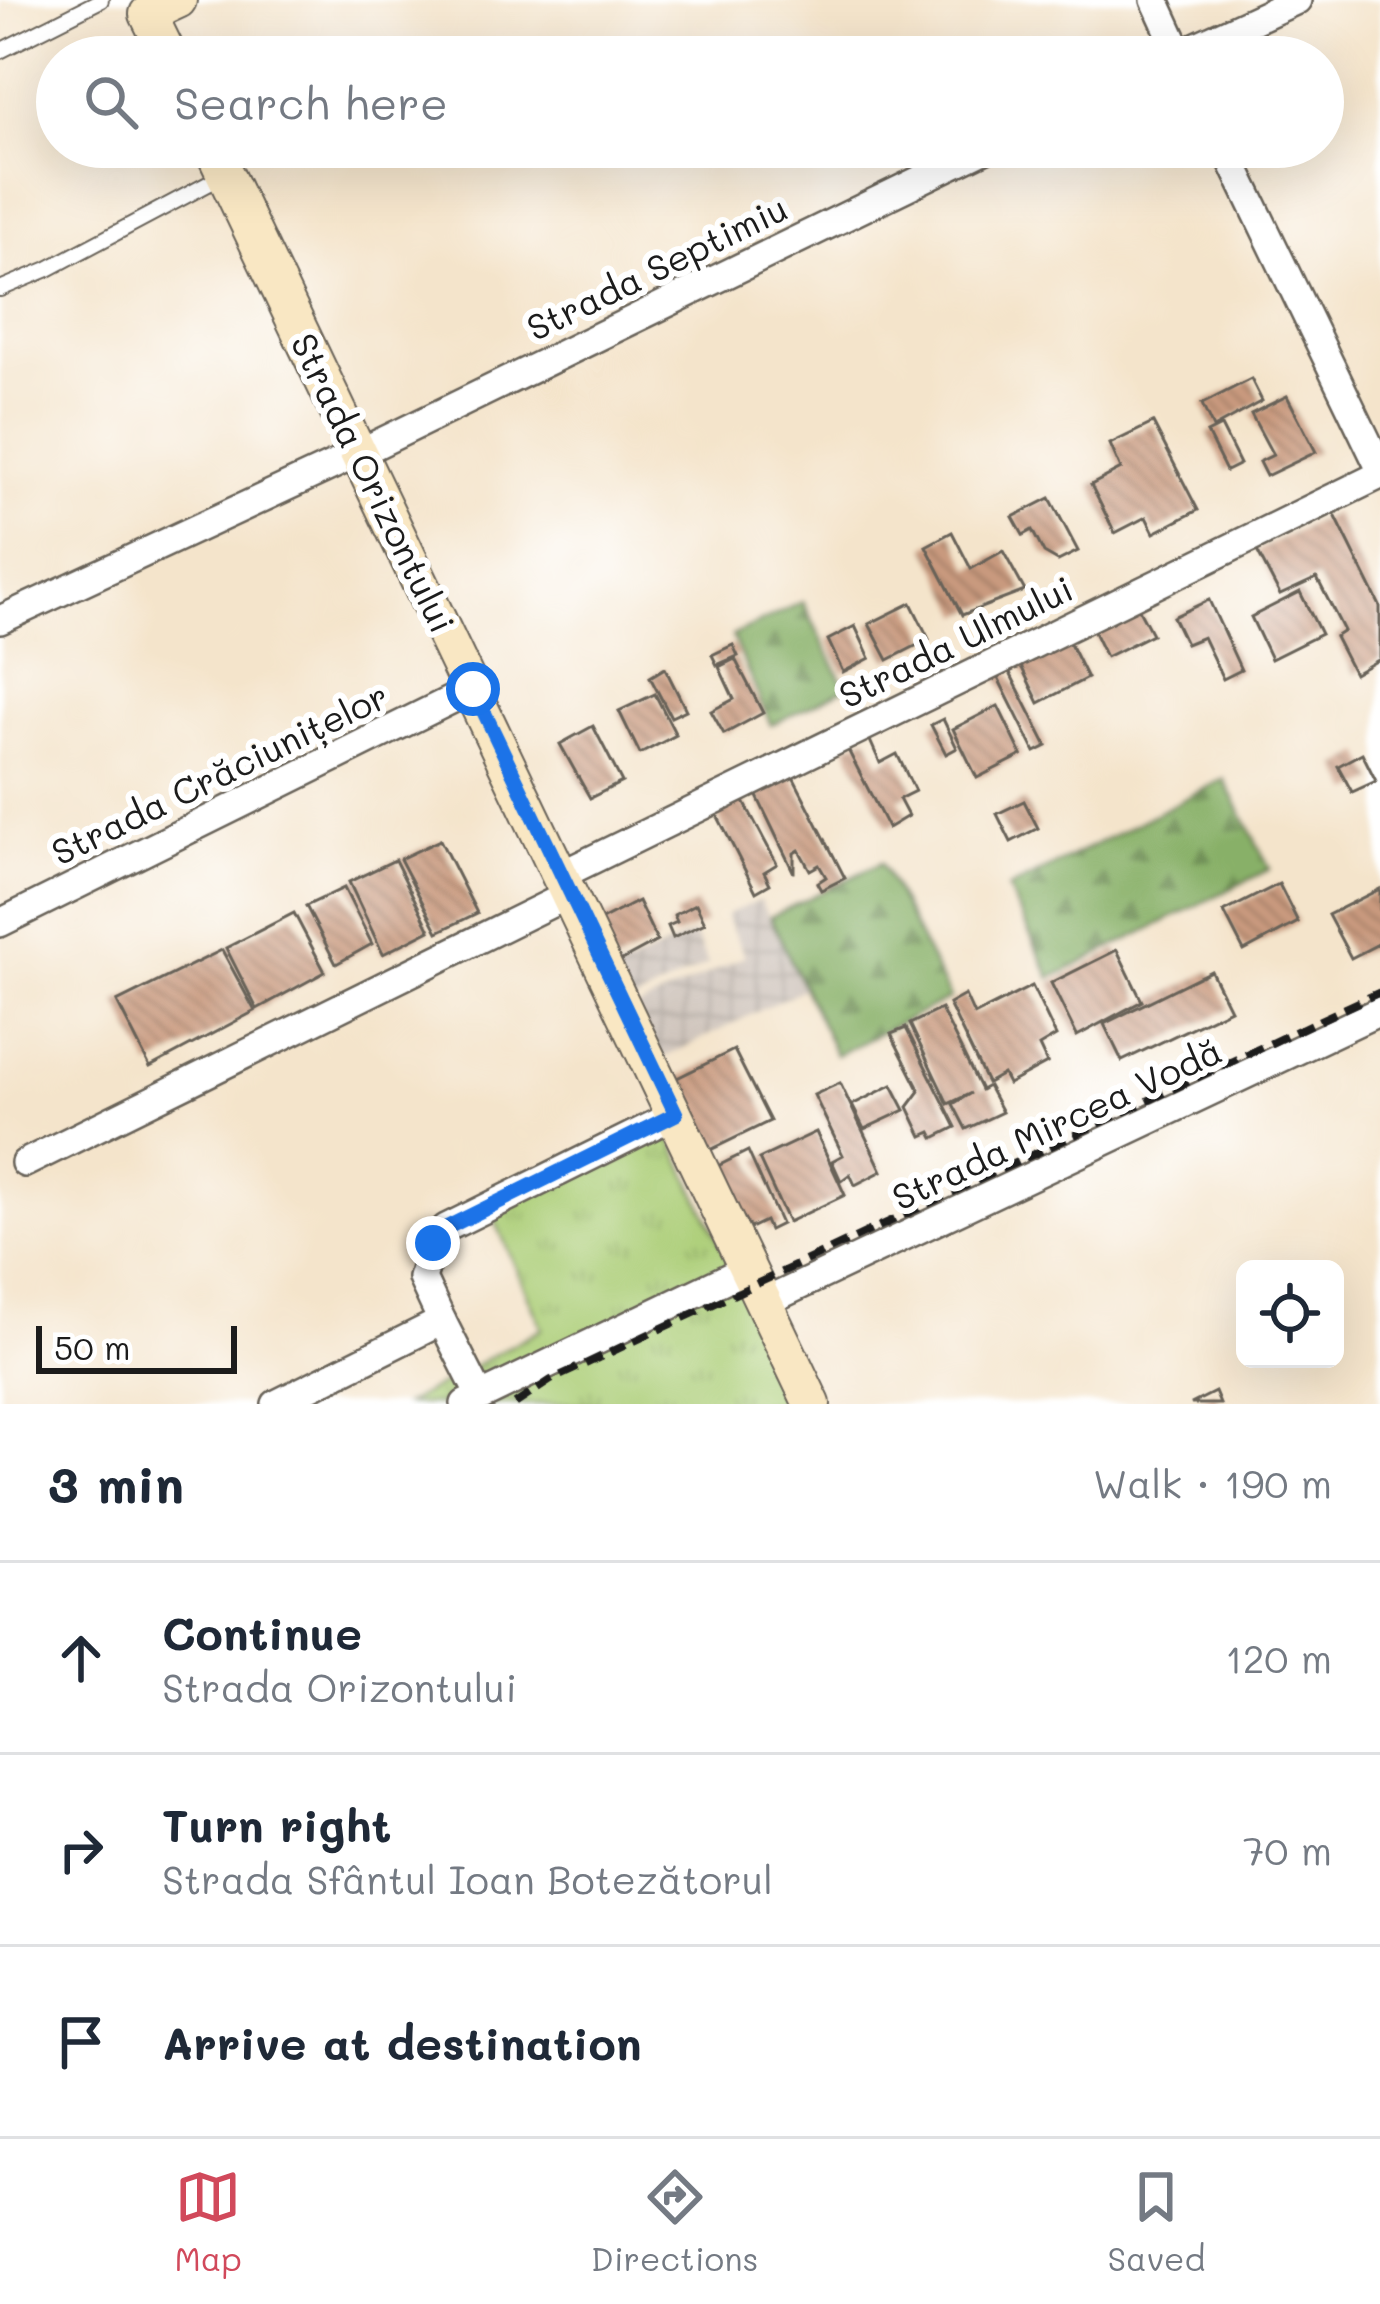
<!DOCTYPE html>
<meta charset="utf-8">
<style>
body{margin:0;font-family:Mali,sans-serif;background:#f2f2f3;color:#1f2937}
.controls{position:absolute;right:36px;bottom:36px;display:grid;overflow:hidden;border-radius:18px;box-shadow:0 12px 48px #0002}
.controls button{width:108px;height:108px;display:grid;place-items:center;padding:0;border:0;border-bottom:3px solid #e0e1e3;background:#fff;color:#1f2937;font:60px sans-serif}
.scale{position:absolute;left:36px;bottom:30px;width:201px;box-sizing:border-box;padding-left:12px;border:6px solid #1c1c1c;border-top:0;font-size:33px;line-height:42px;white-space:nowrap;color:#1c1c1c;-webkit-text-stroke:9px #fff;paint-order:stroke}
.stop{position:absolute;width:36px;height:36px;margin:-27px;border:9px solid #1a73e8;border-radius:50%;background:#fff}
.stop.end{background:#1a73e8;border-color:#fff;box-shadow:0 3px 12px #0008}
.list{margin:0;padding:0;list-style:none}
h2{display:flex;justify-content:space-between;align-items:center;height:156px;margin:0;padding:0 48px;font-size:51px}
h2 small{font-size:39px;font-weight:400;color:#747a83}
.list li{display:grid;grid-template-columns:78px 1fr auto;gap:36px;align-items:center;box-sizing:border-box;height:192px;padding:0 48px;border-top:3px solid #e0e1e3}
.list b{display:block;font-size:45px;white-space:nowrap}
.list p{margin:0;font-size:39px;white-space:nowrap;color:#747a83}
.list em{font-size:39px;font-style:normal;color:#747a83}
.icon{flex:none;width:66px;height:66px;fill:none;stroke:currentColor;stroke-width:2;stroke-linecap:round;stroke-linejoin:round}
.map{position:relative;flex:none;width:1380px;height:1404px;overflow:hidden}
.search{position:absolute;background:#fff;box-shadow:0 12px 48px #0002;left:36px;right:36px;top:36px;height:132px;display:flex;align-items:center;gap:30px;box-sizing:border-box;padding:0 42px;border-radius:66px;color:#747a83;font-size:45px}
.sheet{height:732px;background:#fff}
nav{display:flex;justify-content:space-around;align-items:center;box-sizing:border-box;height:168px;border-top:3px solid #e0e1e3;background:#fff;font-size:33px;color:#747a83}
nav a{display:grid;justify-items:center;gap:6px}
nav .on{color:#d1495b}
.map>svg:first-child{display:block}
.industrial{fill:url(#industrial-grid)}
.grass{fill:url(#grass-tufts);stroke:#647449;stroke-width:3}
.forest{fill:url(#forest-firs);stroke:#526642;stroke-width:3}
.building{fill:url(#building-back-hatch)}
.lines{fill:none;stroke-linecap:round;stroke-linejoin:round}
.lane-casing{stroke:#686259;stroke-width:18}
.street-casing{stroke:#686259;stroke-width:32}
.secondary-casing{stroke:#686259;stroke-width:40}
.lane{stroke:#fff;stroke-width:14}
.street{stroke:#fff;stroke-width:27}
.secondary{stroke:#f9e7c3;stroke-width:36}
.rail{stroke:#1c1c1c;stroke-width:8;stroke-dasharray:18 9;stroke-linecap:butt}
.route{stroke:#1a73e8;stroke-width:15}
.labels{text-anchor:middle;stroke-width:12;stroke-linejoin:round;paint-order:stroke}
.street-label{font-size:36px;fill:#1c1c1c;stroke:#fff}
</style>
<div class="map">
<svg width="1380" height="1404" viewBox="0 0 1380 1404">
<defs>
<pattern id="industrial-grid" width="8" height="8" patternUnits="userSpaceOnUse" patternTransform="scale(3)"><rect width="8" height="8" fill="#cdc2b9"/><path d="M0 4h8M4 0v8" fill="none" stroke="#afa69e"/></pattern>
<pattern id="grass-tufts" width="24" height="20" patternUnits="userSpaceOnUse" patternTransform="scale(3)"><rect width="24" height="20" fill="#abcd76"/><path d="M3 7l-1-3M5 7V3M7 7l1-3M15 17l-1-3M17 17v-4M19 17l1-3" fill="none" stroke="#93af66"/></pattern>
<pattern id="forest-firs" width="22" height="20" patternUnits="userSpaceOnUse" patternTransform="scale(3)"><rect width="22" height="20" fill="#88b067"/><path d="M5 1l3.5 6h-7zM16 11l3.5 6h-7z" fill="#6e8e54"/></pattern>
<pattern id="building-back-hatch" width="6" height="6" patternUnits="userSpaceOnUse" patternTransform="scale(3)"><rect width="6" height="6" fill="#c99a7e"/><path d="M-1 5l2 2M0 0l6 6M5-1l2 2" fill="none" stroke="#a27d66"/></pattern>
</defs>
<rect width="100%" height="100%" fill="#fff"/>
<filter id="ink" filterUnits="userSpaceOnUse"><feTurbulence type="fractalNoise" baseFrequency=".00833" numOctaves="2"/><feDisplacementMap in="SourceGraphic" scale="24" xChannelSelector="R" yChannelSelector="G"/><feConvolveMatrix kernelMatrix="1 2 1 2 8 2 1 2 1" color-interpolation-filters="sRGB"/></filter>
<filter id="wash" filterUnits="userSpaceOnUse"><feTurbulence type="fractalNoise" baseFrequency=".004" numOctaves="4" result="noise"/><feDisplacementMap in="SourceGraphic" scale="48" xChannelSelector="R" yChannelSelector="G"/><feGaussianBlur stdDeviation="2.7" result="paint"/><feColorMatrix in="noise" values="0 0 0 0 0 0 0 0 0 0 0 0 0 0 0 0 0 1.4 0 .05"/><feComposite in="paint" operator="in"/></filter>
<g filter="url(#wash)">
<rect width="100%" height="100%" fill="#f4e4cb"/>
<g class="industrial">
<path d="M760 900 803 989 657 1061 632 1011 745 956 725 915Z"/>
<path d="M693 933 708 964 630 1004 615 972Z"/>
</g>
<path class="grass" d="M664 1124 795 1404H406L542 1328 489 1206Z"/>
<g class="forest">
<path d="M803 602 846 688 771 725 732 636Z"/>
<path d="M1224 779 1270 869 1051 978 1008 889Z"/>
<path d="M881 863 950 998 836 1055 770 917Z"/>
</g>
<g id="blocks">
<g class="building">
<path d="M1251 379 1262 401 1213 428 1202 404Z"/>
<path d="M1287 396 1316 452 1266 476 1259 462 1273 455 1251 414Z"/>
<path d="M1153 423 1198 510 1154 533 1146 517 1115 533 1091 485 1121 469 1110 444Z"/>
<path d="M1221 426 1240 464 1226 471 1207 433Z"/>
<path d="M1050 498 1078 551 1058 561 1044 553 1032 530 1023 535 1013 517Z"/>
<path d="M1334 513 1380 606V659L1354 674 1335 637 1344 631 1317 578 1280 595 1257 551Z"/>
<path d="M952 532 971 569 1003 551 1025 591 962 615 926 546Z"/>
<path d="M1300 592 1321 634 1271 659 1251 617Z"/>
<path d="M1209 600 1241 670 1223 679 1203 637 1186 644 1173 617Z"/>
<path d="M911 603 929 639 888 660 869 624Z"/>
<path d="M1136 604 1152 634 1106 657 1091 626Z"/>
<path d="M855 626 870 658 843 672 828 640Z"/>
<path d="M1067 638 1087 678 1039 703 1019 662Z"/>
<path d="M733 645 738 656 717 665 712 655Z"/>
<path d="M735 659 763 713 724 734 711 711 734 699 719 667Z"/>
<path d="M1007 667 1047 746 1035 752 996 674Z"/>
<path d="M665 668 686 710 671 717 650 677Z"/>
<path d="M655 694 676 735 640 754 619 711Z"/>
<path d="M998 706 1022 755 977 778 953 729Z"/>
<path d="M943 719 957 748 946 754 931 725Z"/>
<path d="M593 726 622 782 590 798 560 744Z"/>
<path d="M868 736 880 763 897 754 915 791 899 799 908 816 888 828 846 746Z"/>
<path d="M1362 753 1376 781 1352 792 1338 766Z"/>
<path d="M789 769 845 878 821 890 817 883 826 877 819 865 810 870 799 850 794 853V873L753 788Z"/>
<path d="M741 796 777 864 764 872 770 884 756 892 714 809Z"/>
<path d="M1024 801 1038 828 1011 842 997 814Z"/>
<path d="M440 840 477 913 438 932 400 859Z"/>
<path d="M395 860 430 930 383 954 349 882Z"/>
<path d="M1279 884 1298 922 1244 951 1224 912Z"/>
<path d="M344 888 372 944 336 964 306 906Z"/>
<path d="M1380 889V943L1351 958 1328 915Z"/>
<path d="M638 901 657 941 611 966 592 925Z"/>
<path d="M696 904 705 923 673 938 668 926 677 922 674 915Z"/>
<path d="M294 913 325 972 257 1009 226 948Z"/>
<path d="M222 950 255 1011 150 1067 117 1002Z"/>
<path d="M1117 950 1142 1001 1077 1036 1051 983Z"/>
<path d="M1211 971 1230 1009 1122 1061 1104 1024Z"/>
<path d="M1032 986 1056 1036 1039 1046 1047 1063 1008 1084 1003 1074 987 1083 949 1004 965 995 974 1015Z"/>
<path d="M941 1009 981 1090 988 1086 1002 1112 966 1129 953 1104 971 1093 948 1104 910 1024Z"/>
<path d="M906 1028 956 1127 934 1138 931 1132 922 1136 908 1107 920 1091 891 1034Z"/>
<path d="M734 1050 770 1121 700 1155 665 1084Z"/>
<path d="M840 1083 882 1171 855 1185 850 1174 841 1181 832 1161 843 1155 814 1095Z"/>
<path d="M892 1085 905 1110 864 1129 852 1105Z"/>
<path d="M816 1132 845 1195 788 1222 759 1159Z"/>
<path d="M748 1151 781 1224 769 1230 765 1221 750 1228 744 1218 732 1226 706 1172Z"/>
<path d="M1215 1392 1220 1404H1191Z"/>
</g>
</g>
</g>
<g filter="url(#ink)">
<use href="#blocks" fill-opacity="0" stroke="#686259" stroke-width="3"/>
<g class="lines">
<g class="lane-casing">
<g id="lane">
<path d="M0 51 101 0"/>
<path d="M0 289 48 269 221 177"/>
</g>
</g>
<g class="street-casing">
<g id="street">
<path d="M1155 0 1181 57"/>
<path d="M1173 57 1297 0"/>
<path d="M1225 147 1380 468"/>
<path d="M0 620 359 453 988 147"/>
<path d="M563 874 1380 475"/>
<path d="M0 923 473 689"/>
<path d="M25 1163 572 893"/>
<path d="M765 1302 1380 1011"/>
<path d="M442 1321 479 1394"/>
<path d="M276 1404 442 1321 422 1278 433 1243 446 1228 676 1114"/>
<path d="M465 1404 748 1268"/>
</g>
</g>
<g class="secondary-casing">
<g id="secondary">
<path d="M169 57 148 14 178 0"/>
<path d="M212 147 812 1404"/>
</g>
</g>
<use href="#lane" class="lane"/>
<use href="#street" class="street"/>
<use href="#secondary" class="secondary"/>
<path class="rail" d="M515 1404 551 1380 1380 992"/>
</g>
</g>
<g class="lines" filter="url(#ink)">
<path class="route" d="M433 1243 446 1228 676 1114 473 689"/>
</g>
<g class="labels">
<g class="street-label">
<text transform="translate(657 268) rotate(-26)" y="13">Strada Septimiu</text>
<text transform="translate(373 483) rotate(64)" y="13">Strada Orizontului</text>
<text transform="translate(956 642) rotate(-26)" y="13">Strada Ulmului</text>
<text transform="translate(220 774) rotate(-26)" y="13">Strada Crăciunițelor</text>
<text transform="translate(1057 1124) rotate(-25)" y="13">Strada Mircea Vodă</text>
</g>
</g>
</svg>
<div class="controls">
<button><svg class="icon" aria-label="locate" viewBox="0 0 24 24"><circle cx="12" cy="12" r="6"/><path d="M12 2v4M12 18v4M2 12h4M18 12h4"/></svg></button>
</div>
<div class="scale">50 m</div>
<div class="stop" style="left:473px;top:689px"></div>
<div class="stop end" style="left:433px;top:1243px"></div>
<div class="search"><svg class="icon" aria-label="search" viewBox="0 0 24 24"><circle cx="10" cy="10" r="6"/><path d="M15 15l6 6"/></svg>Search here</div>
</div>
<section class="sheet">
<h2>3 min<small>Walk · 190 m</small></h2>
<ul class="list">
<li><svg class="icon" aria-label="ahead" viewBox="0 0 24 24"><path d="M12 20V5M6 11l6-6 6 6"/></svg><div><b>Continue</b><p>Strada Orizontului</p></div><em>120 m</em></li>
<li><svg class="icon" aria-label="right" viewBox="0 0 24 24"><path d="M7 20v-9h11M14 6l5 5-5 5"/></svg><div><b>Turn right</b><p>Strada Sfântul Ioan Botezătorul</p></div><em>70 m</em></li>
<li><svg class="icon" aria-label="arrive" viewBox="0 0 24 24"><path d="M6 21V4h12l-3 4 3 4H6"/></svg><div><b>Arrive at destination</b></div></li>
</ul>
</section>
<nav>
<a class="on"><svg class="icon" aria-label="map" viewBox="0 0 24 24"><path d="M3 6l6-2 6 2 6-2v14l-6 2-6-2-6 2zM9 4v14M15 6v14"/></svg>Map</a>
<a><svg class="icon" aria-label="directions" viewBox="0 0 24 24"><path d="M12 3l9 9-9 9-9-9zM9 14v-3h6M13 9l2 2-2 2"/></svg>Directions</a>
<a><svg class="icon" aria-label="saved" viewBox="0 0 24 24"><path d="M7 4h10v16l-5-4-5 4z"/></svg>Saved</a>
</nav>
